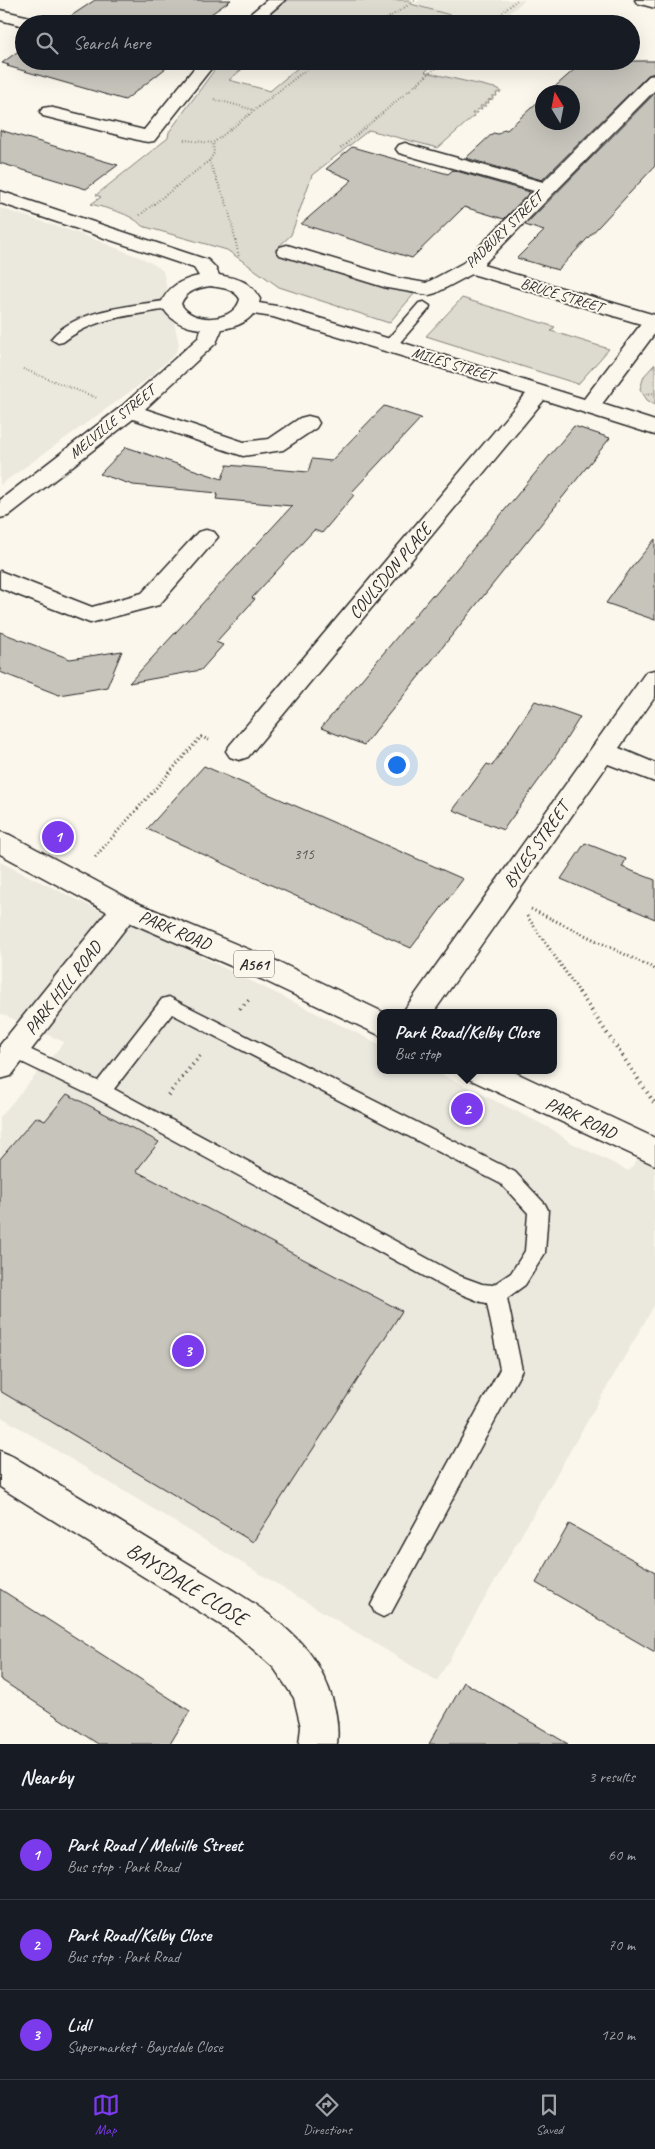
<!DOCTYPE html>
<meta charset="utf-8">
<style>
body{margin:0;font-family:Caveat,sans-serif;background:#20242c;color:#f1f3f6}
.compass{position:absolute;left:535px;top:85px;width:45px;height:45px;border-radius:50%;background:#171b24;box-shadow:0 5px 20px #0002;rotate:350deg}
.you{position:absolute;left:396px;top:764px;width:18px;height:18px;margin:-12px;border:4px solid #fff;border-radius:50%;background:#1a73e8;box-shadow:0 0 0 8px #1a73e833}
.badge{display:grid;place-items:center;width:32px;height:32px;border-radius:50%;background:#7c3aed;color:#fff;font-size:16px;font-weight:700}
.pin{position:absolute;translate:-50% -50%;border:2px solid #fff;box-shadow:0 1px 5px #0006}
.popup{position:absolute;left:377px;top:1009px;width:180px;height:65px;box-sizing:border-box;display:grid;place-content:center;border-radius:10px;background:#171b24;filter:drop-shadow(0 1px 4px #0005);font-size:16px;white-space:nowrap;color:#9ea1a6}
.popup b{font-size:19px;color:#f1f3f6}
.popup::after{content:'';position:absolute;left:50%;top:100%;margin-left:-10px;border:10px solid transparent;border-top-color:#171b24}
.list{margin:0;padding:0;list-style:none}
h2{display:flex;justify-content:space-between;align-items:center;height:65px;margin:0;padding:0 20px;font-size:21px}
h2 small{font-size:16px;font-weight:400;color:#9ea1a6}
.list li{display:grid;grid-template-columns:32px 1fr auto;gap:15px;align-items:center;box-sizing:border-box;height:90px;padding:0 20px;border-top:1px solid #363941}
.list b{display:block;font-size:19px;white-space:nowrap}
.list p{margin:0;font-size:16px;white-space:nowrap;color:#9ea1a6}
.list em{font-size:16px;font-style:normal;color:#9ea1a6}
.icon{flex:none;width:28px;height:28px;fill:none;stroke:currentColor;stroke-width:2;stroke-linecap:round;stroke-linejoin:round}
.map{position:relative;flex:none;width:655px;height:1744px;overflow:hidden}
.search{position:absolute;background:#171b24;box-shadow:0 5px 20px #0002;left:15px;right:15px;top:15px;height:55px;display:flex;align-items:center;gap:12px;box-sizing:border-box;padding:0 18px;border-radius:28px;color:#9ea1a6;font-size:19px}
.sheet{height:335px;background:#171b24}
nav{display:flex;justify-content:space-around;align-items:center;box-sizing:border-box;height:70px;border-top:1px solid #363941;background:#171b24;font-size:14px;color:#9ea1a6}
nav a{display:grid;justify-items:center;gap:2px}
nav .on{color:#7c3aed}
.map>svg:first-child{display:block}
.built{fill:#ebe8de}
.green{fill:#dddad0;stroke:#84827e}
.building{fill:#c7c4bc;stroke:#2b2b2b}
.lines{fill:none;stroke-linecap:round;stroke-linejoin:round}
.lane-casing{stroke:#2b2b2b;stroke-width:3}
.street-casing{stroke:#2b2b2b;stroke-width:3}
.highway-casing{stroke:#2b2b2b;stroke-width:3}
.path-far2{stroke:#2b2b2b;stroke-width:2;stroke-dasharray:0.5 2.5;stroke-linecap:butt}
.path-far1{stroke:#2b2b2b;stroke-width:3;stroke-dasharray:1 3;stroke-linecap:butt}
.path{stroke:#2b2b2b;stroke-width:4;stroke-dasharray:1 4.5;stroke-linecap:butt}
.lane{fill:#fbf7ec;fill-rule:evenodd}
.street{fill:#fbf7ec;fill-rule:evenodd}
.highway{fill:#fbf7ec;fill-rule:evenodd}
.labels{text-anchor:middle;stroke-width:4;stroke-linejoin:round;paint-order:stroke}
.far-street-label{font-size:15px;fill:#2b2b2b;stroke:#fbf7ec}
.number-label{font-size:15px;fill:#52514f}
.shield{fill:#fbf7ec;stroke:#696865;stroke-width:1}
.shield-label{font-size:16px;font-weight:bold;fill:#2b2b2b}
.street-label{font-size:18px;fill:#2b2b2b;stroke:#fbf7ec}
.near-street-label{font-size:21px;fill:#2b2b2b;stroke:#fbf7ec}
</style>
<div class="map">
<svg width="655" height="1744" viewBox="0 0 655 1744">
<rect width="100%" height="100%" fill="#fbf7ec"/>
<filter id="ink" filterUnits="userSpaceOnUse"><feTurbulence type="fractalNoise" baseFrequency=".02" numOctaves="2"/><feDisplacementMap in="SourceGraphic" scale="10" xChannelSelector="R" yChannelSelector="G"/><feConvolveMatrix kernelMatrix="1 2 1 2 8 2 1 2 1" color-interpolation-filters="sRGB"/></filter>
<g filter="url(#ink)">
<g class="built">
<path d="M420 0H525L496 24H483L415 4Z"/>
<path d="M0 208 78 233 144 259 158 267 163 271 179 345 175 354 145 381 0 485Z"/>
<path d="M0 862 92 907 180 946 381 1045V1070H433L552 1129 568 1141 629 1171 655 1134V1304L437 1681 0 1416V1117L64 1042 0 1013Z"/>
</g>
<g class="green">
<path d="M288 0H410L409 1 411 4 482 24H256Z"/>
<path d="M221 61H252L229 80 270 91 306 61H437L425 72 499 89 501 92 496 93 497 96H492L493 99 488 100 489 103H484L486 106H480L482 109 476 110 478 113H472L474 116 438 148 369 130 312 175 291 235 275 250 414 294 389 323 279 287 227 250 142 226C131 213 108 209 91 204L101 197 96 195 168 138 169 132Z"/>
<path d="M462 298 555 327 551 331 609 349 578 384 426 336Z"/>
<path d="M655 364V405L647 400 640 389 644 376Z"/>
</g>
<g class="building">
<path d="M95 0H231L197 24H59Z"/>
<path d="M24 47V61H175L125 100 7 66 9 65 2 63Z"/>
<path d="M584 61H655V73L648 75 542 180 466 158 493 133 498 134 504 129 507 130 542 98V122H572V92H549Z"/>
<path d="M655 93V166L558 270 517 258 544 231 525 225Z"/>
<path d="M0 130 104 161 118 165 86 189 0 163Z"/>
<path d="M352 147 448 174 453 170 530 192 504 219 464 207 412 258 301 224 352 180 326 169Z"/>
<path d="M384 406 421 418 351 493 354 495 322 533 314 530 252 598 255 599 216 642 223 645 201 670 129 683 292 506 216 499 218 493 133 485 100 474 126 447 222 479 227 465 308 472 312 459 331 461Z"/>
<path d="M574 426 610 438 364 745 321 728 432 595 434 596Z"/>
<path d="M655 539V620L606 603 632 567Z"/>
<path d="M0 632 70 659 122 651 107 687 59 695 0 672Z"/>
<path d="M535 701 580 717 552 762 503 830 453 810 487 764 492 766Z"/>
<path d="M204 766 429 864 463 879 411 948 147 829Z"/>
<path d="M585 843 626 859 622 867 655 880V919L561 879Z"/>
<path d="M67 1094 159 1142 136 1171 402 1311 253 1542 0 1391V1159L36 1117 45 1121Z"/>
<path d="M569 1524 655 1572V1652L536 1583Z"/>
<path d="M0 1589 190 1711 170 1744H98L0 1679Z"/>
<path d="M464 1682 519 1715 568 1744H429Z"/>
</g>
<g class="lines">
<g class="lane-casing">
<g id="lane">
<path d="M171 300 177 304 176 307C133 317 100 314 63 342L58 343 51 339C74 309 137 305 171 300Z"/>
<path d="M424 302 430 306 429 309 395 348H385L383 345 385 342 419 303Z"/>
<path d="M169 997 515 1172 545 1204 548 1210 545 1253 525 1285 507 1298 522 1370 391 1613 383 1617 375 1613 371 1605 375 1597 500 1369 487 1303 481 1302 446 1288 94 1097 7 1055 5 1050 7 1045 14 1042 98 1081 162 999ZM172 1014 501 1184 528 1213 525 1251 511 1273 493 1285 482 1284 460 1276 114 1089Z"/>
</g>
</g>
<g class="street-casing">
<g id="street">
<path d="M267 0H285L257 24H238Z"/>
<path d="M635 0H655V8L637 3Z"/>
<path d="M0 10 30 17 32 21 30 24H24V26L0 20Z"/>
<path d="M200 61H217L154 141 148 142 142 141 43 116 40 112 43 108 49 107 144 130Z"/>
<path d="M655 75V90L483 265 655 315V333L602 404 655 421V435L544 400 248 757 239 760 230 757 226 751 230 745 526 394 273 317 253 314C245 324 234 327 222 329L216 343 145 409 244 442 269 439 300 418 308 416 316 418 319 423 316 428 283 450 243 456 133 419 8 516 0 518V500L122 406 199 337 201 329C184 327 169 321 161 304 168 286 181 280 199 276L194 268 0 203V191L208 260 215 267 219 275C239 279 249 280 260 299L259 303 282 307 397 341 584 399 641 324 472 274 436 293 429 295 387 288 280 255 277 251 280 247 287 245 397 278 426 283 463 263 534 191 399 153 396 149 399 145 405 143 411 145 543 182 649 76ZM210 286C221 288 234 288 240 299 235 322 192 325 181 304 186 291 198 288 210 286Z"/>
<path d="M206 530 214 532 218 537 159 605 90 623 0 588V571L92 607 142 593 198 532Z"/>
<path d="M655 670V697L619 748 655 763V782L608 764 433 1013H402L646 672Z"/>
<path d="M125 898 135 902 139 909 135 916 11 1076 0 1079V1045L115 902Z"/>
<path d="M0 1451 12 1456C69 1490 125 1525 181 1559 222 1584 265 1606 299 1641 324 1666 341 1709 337 1744H299L301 1727 294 1698 274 1668 237 1635 0 1487Z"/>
</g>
</g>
<g class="highway-casing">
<g id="highway">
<path d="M0 832 10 835 135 902 281 963 385 1013H381V1036L261 979 115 916 0 854Z"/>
<path d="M465 1070H510L655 1138V1165L469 1079Z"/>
</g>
</g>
<g class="path-far2">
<path d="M379 24 416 0"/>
<path d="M489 24 517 0"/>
<path d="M214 99 254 110"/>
<path d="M184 140 213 143"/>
<path d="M341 148 444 61"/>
<path d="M209 161 228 207 239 257"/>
<path d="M140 215 210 160 214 153 213 143 317 61"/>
<path d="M23 369 97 398"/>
<path d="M646 394 655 393"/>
</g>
<g class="path-far1">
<path d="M95 857 201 737 209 740"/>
<path d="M531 909 655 969"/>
<path d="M527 916 580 993"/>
</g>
<g class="path">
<path d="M579 992 655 1104"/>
<path d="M240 1009 251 997"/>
<path d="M168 1095 202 1053"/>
</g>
<use href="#lane" class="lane"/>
<use href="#street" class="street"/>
<use href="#highway" class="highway"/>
</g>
</g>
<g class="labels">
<g class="far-street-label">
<text transform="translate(504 230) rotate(-44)" y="5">PADBURY STREET</text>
<text transform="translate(562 295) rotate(17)" y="5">BRUCE STREET</text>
<text transform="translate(453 364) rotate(17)" y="5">MILES STREET</text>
<text transform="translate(112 422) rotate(-39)" y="5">MELVILLE STREET</text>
</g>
<g class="number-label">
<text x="304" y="859">315</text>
</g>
<rect class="shield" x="234" y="950.5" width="40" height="27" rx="4"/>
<g class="shield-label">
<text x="254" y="970">A561</text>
</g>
<g class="street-label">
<text transform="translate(390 571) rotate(-50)" y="6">COULSDON PLACE</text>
<text transform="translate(536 845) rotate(-55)" y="6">BYLES STREET</text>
<text transform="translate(175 930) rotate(23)" y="6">PARK ROAD</text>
<text transform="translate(63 988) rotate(-52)" y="6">PARK HILL ROAD</text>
<text transform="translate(581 1118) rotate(25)" y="6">PARK ROAD</text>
</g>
<g class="near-street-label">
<text transform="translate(187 1584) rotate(32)" y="7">BAYSDALE CLOSE</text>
</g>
</g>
</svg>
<svg class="compass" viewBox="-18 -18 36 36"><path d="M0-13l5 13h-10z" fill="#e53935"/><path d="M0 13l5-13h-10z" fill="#9ea1a6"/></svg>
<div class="you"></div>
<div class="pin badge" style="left:58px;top:837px">1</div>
<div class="pin badge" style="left:467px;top:1109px">2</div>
<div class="popup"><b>Park Road/Kelby Close</b>Bus stop</div>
<div class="pin badge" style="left:188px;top:1351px">3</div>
<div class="search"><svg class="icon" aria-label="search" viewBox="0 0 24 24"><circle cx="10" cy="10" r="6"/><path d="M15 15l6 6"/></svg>Search here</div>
</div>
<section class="sheet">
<h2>Nearby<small>3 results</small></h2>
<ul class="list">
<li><span class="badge">1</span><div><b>Park Road / Melville Street</b><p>Bus stop · Park Road</p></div><em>60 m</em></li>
<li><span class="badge">2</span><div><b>Park Road/Kelby Close</b><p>Bus stop · Park Road</p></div><em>70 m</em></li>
<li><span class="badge">3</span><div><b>Lidl</b><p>Supermarket · Baysdale Close</p></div><em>120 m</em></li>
</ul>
</section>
<nav>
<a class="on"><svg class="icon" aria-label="map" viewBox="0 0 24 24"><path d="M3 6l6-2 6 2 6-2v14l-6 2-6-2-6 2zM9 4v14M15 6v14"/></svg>Map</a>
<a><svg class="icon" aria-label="directions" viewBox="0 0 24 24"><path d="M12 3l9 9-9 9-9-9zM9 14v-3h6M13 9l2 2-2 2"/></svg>Directions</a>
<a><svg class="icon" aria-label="saved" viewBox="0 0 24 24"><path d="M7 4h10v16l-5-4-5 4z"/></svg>Saved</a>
</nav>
